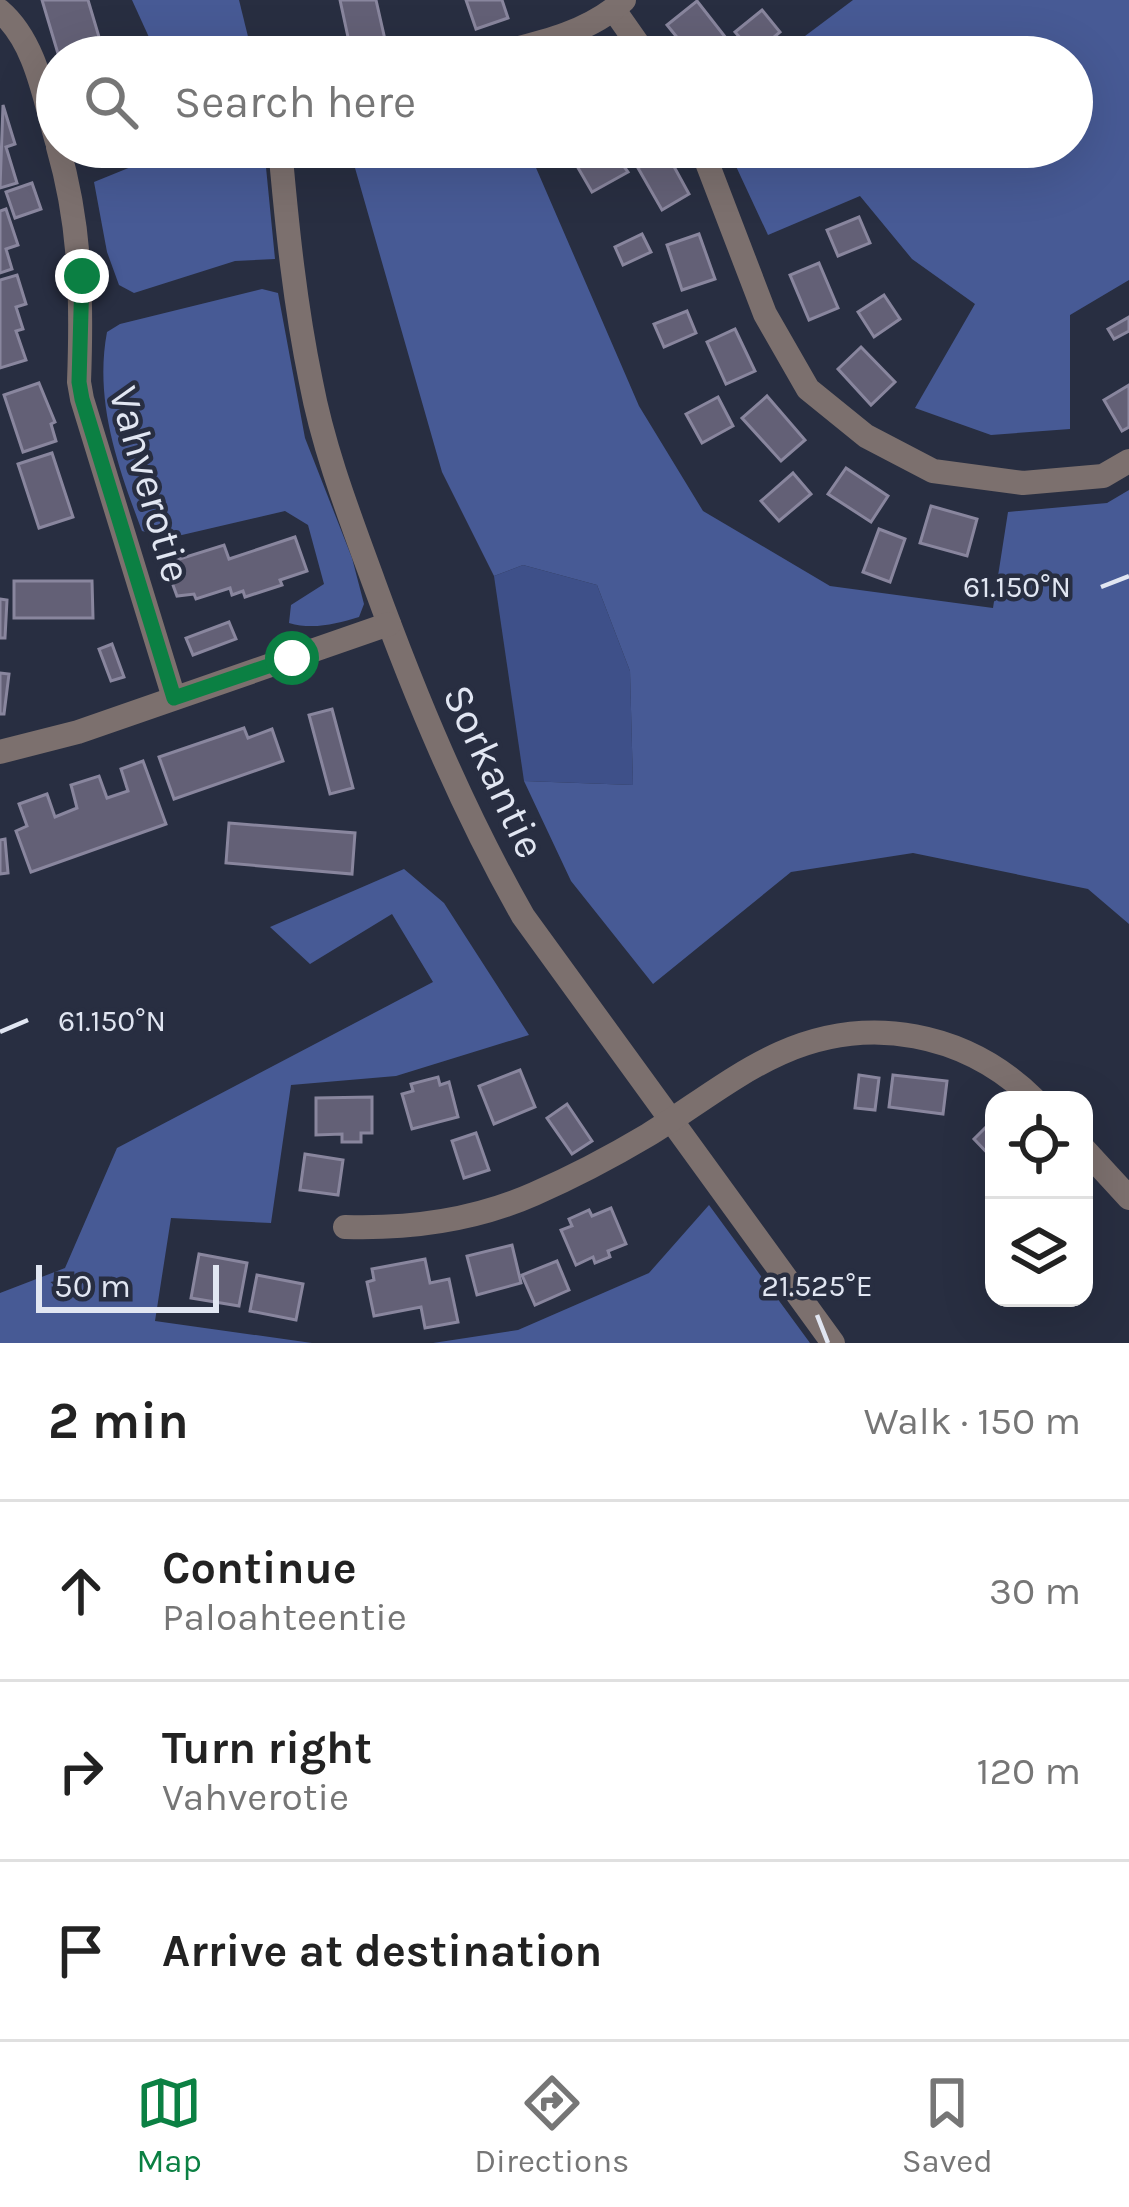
<!DOCTYPE html>
<meta charset="utf-8">
<style>
body{margin:0;font-family:Karla,sans-serif;background:#f6f6f6;color:#222}
.controls{position:absolute;right:36px;bottom:36px;display:grid;overflow:hidden;border-radius:24px;box-shadow:0 12px 48px #0002}
.controls button{width:108px;height:108px;display:grid;place-items:center;padding:0;border:0;border-bottom:3px solid #e0e0e0;background:#fff;color:#222;font:60px sans-serif}
.scale{position:absolute;left:36px;bottom:30px;width:183px;box-sizing:border-box;padding-left:12px;border:6px solid #e1e6f2;border-top:0;font-size:33px;line-height:42px;white-space:nowrap;color:#e1e6f2;-webkit-text-stroke:9px #282e41;paint-order:stroke}
.stop{position:absolute;width:36px;height:36px;margin:-27px;border:9px solid #0b8043;border-radius:50%;background:#fff}
.stop.end{background:#0b8043;border-color:#fff;box-shadow:0 3px 12px #0008}
.list{margin:0;padding:0;list-style:none}
h2{display:flex;justify-content:space-between;align-items:center;height:156px;margin:0;padding:0 48px;font-size:51px}
h2 small{font-size:39px;font-weight:400;color:#767676}
.list li{display:grid;grid-template-columns:78px 1fr auto;gap:36px;align-items:center;box-sizing:border-box;height:180px;padding:0 48px;border-top:3px solid #e0e0e0}
.list b{display:block;font-size:45px;white-space:nowrap}
.list p{margin:0;font-size:39px;white-space:nowrap;color:#767676}
.list em{font-size:39px;font-style:normal;color:#767676}
.icon{flex:none;width:66px;height:66px;fill:none;stroke:currentColor;stroke-width:2;stroke-linecap:round;stroke-linejoin:round}
.map{position:relative;flex:none;width:1129px;height:1343px;overflow:hidden}
.search{position:absolute;background:#fff;box-shadow:0 12px 48px #0002;left:36px;right:36px;top:36px;height:132px;display:flex;align-items:center;gap:30px;box-sizing:border-box;padding:0 42px;border-radius:66px;color:#767676;font-size:45px}
.sheet{height:696px;background:#fff}
nav{display:flex;justify-content:space-around;align-items:center;box-sizing:border-box;height:168px;border-top:3px solid #e0e0e0;background:#fff;font-size:33px;color:#767676}
nav a{display:grid;justify-items:center;gap:6px}
nav .on{color:#0b8043}
.map>svg:first-child{display:block}
.green{fill:#3e5089}
.forest{fill:#475a95}
.building{fill:#636076;stroke:#89869e;stroke-width:3}
.lines{fill:none;stroke-linecap:round;stroke-linejoin:round}
.minor{stroke:#7c706e;stroke-width:24}
.route{stroke:#0b8043;stroke-width:15}
.ticks{fill:none;stroke:#e1e6f2;stroke-width:4.5}
.labels{text-anchor:middle;stroke-width:9;stroke-linejoin:round;paint-order:stroke}
.street-label{font-size:42px;fill:#e1e6f2;stroke:#282e41}
.ticks-label{font-size:30px;text-anchor:middle;fill:#e1e6f2;stroke:#282e41;stroke-width:9;stroke-linejoin:round;paint-order:stroke}
</style>
<div class="map">
<svg width="1129" height="1343" viewBox="0 0 1129 1343">
<rect width="100%" height="100%" fill="#282e41"/>
<path class="green" d="M523 565 597 585 630 671 633 785 524 781 494 576Z"/>
<g class="forest">
<path d="M132 0H239L253 57H158Z"/>
<path d="M853 0H1129V280L1070 315V429L991 435 915 408 975 304 912 259 860 196 768 235 727 147H1072V57H777Z"/>
<path d="M211 147H264L275 259 235 261 134 293 119 285 107 252 94 182 153 158Z"/>
<path d="M349 147H527L639 406 703 511 830 586 993 608 1008 512 1107 503 1129 490V924L1088 889 913 853 791 872 653 984 571 881 524 781 633 785 630 671 597 585 523 565 494 576 442 472Z"/>
<path d="M262 289 278 293 305 438 352 558 364 604 359 617C336 624 313 630 289 623L291 605 324 584 308 525 285 511 169 538 142 531C118 467 94 401 107 332L120 324Z"/>
<path d="M404 869 444 903 529 1035 396 1076 291 1085 271 1223 171 1218 155 1321 312 1343H0V1293L65 1268 117 1148 433 982 392 914 310 964 270 927Z"/>
<path d="M709 1205 810 1343H433L518 1330 649 1273Z"/>
</g>
<g class="building">
<path d="M42 0H88L105 57H59Z"/>
<path d="M340 0H376L386 44 351 51Z"/>
<path d="M466 0H502L508 18 476 29Z"/>
<path d="M697 1 726 38 702 57H693L667 25Z"/>
<path d="M762 10 780 32 754 54 735 32Z"/>
<path d="M3 105 15 144 6 147 17 183 0 188Z"/>
<path d="M87 147H119L90 156Z"/>
<path d="M610 147 628 172 592 192 577 166Z"/>
<path d="M666 152 689 194 662 210 638 168Z"/>
<path d="M32 183 41 209 15 218 6 192Z"/>
<path d="M6 209 18 245 6 249 12 269 0 273V211Z"/>
<path d="M859 217 870 243 838 256 827 230Z"/>
<path d="M642 234 651 252 623 265 615 247Z"/>
<path d="M699 234 715 279 682 290 667 245Z"/>
<path d="M819 263 838 308 809 320 790 275Z"/>
<path d="M17 275 26 304 16 307 23 329 16 331 26 360 0 368V280Z"/>
<path d="M884 295 900 319 874 337 858 312Z"/>
<path d="M687 311 696 333 664 347 654 324Z"/>
<path d="M1129 317V331L1114 339 1108 329Z"/>
<path d="M735 329 755 371 726 384 707 342Z"/>
<path d="M861 347 895 382 871 405 838 369Z"/>
<path d="M39 383 55 422 51 424 56 441 23 452 4 395Z"/>
<path d="M1129 385V427L1122 431 1104 400Z"/>
<path d="M767 396 805 440 781 461 742 418Z"/>
<path d="M718 397 733 426 702 443 686 414Z"/>
<path d="M52 453 73 517 39 528 18 464Z"/>
<path d="M846 468 888 496 871 522 828 494Z"/>
<path d="M793 473 811 494 779 521 761 501Z"/>
<path d="M931 506 977 519 967 556 920 543Z"/>
<path d="M879 529 905 539 890 582 863 572Z"/>
<path d="M295 537 307 571 280 580 282 585 245 597 243 591 232 595 230 588 196 599 194 594 177 596 170 577 177 575 173 561 224 545 229 559Z"/>
<path d="M14 581H92L93 618H14Z"/>
<path d="M0 599 7 600 5 638H0Z"/>
<path d="M229 622 236 639 193 655 186 638Z"/>
<path d="M112 644 124 677 111 681 99 649Z"/>
<path d="M0 673 9 674 4 714H0Z"/>
<path d="M332 709 353 788 330 794 309 715Z"/>
<path d="M244 728 248 738 272 729 283 761 174 799 159 757Z"/>
<path d="M143 761 166 824 31 872 16 831 27 826 19 804 47 794 55 817 77 808 71 785 99 776 107 798 128 791 121 769Z"/>
<path d="M229 823 355 833 352 874 226 863Z"/>
<path d="M5 839 8 873 0 874V840Z"/>
<path d="M520 1070 535 1107 494 1124 479 1086Z"/>
<path d="M859 1075 879 1078 875 1110 855 1108Z"/>
<path d="M893 1075 947 1081 943 1114 889 1107Z"/>
<path d="M438 1077 440 1085 449 1082 458 1117 412 1129 402 1094 413 1091 411 1084Z"/>
<path d="M372 1097V1133H361V1142H342V1134L316 1135V1098Z"/>
<path d="M567 1104 592 1141 572 1154 547 1118Z"/>
<path d="M994 1119V1160L974 1139Z"/>
<path d="M476 1133 489 1170 464 1178 452 1141Z"/>
<path d="M305 1154 343 1160 338 1195 300 1190Z"/>
<path d="M611 1208 626 1244 608 1251 610 1257 595 1263 593 1257 576 1265 561 1230 572 1226 569 1219 589 1210 592 1216Z"/>
<path d="M512 1245 521 1283 477 1295 467 1256Z"/>
<path d="M199 1254 247 1263 239 1306 191 1298Z"/>
<path d="M425 1259 430 1283 449 1279 458 1322 425 1328 421 1307 374 1316 367 1282 374 1280 372 1269Z"/>
<path d="M557 1261 569 1290 535 1305 522 1275Z"/>
<path d="M257 1275 303 1284 296 1320 250 1311Z"/>
</g>
<g class="lines">
<g class="minor">
<path d="M614 10 647 57"/>
<path d="M0 11C36 42 44 97 57 142"/>
<path d="M483 57C531 45 587 35 624 0"/>
<path d="M58 147C81 226 82 301 79 382L82 399 174 698"/>
<path d="M280 147C287 226 295 305 311 382 324 451 350 517 374 583 416 698 462 809 523 916L833 1343"/>
<path d="M701 147 765 314 808 389 866 436 933 471 1023 483 1103 476 1129 461"/>
<path d="M0 752 78 732 389 624"/>
<path d="M1084 1149 1129 1198"/>
<path d="M345 1227C410 1229 473 1221 534 1194 573 1177 611 1157 648 1135 692 1108 734 1074 781 1053 869 1014 966 1032 1035 1100"/>
</g>
</g>
<g class="lines">
<path class="route" d="M82 276 79 382 82 399 174 698 292 658"/>
</g>
<path class="ticks" d="M1101 587 1129 576M0 1032 28 1020M817 1315 828 1343"/>
<g class="labels">
<g class="street-label">
<text transform="translate(151 484) rotate(74)" y="15">Vahverotie</text>
<text transform="translate(495 771) rotate(65)" y="15">Sorkantie</text>
</g>
</g>
<g class="ticks-label">
<text x="1017" y="597">61.150°N</text>
<text x="112" y="1031">61.150°N</text>
<text x="817" y="1296">21.525°E</text>
</g>
</svg>
<div class="controls">
<button><svg class="icon" aria-label="locate" viewBox="0 0 24 24"><circle cx="12" cy="12" r="6"/><path d="M12 2v4M12 18v4M2 12h4M18 12h4"/></svg></button>
<button><svg class="icon" aria-label="layers" viewBox="0 0 24 24"><path d="M12 4l9 5-9 5-9-5zM3 14l9 5 9-5"/></svg></button>
</div>
<div class="scale">50 m</div>
<div class="stop" style="left:292px;top:658px"></div>
<div class="stop end" style="left:82px;top:276px"></div>
<div class="search"><svg class="icon" aria-label="search" viewBox="0 0 24 24"><circle cx="10" cy="10" r="6"/><path d="M15 15l6 6"/></svg>Search here</div>
</div>
<section class="sheet">
<h2>2 min<small>Walk · 150 m</small></h2>
<ul class="list">
<li><svg class="icon" aria-label="ahead" viewBox="0 0 24 24"><path d="M12 20V5M6 11l6-6 6 6"/></svg><div><b>Continue</b><p>Paloahteentie</p></div><em>30 m</em></li>
<li><svg class="icon" aria-label="right" viewBox="0 0 24 24"><path d="M7 20v-9h11M14 6l5 5-5 5"/></svg><div><b>Turn right</b><p>Vahverotie</p></div><em>120 m</em></li>
<li><svg class="icon" aria-label="arrive" viewBox="0 0 24 24"><path d="M6 21V4h12l-3 4 3 4H6"/></svg><div><b>Arrive at destination</b></div></li>
</ul>
</section>
<nav>
<a class="on"><svg class="icon" aria-label="map" viewBox="0 0 24 24"><path d="M3 6l6-2 6 2 6-2v14l-6 2-6-2-6 2zM9 4v14M15 6v14"/></svg>Map</a>
<a><svg class="icon" aria-label="directions" viewBox="0 0 24 24"><path d="M12 3l9 9-9 9-9-9zM9 14v-3h6M13 9l2 2-2 2"/></svg>Directions</a>
<a><svg class="icon" aria-label="saved" viewBox="0 0 24 24"><path d="M7 4h10v16l-5-4-5 4z"/></svg>Saved</a>
</nav>
